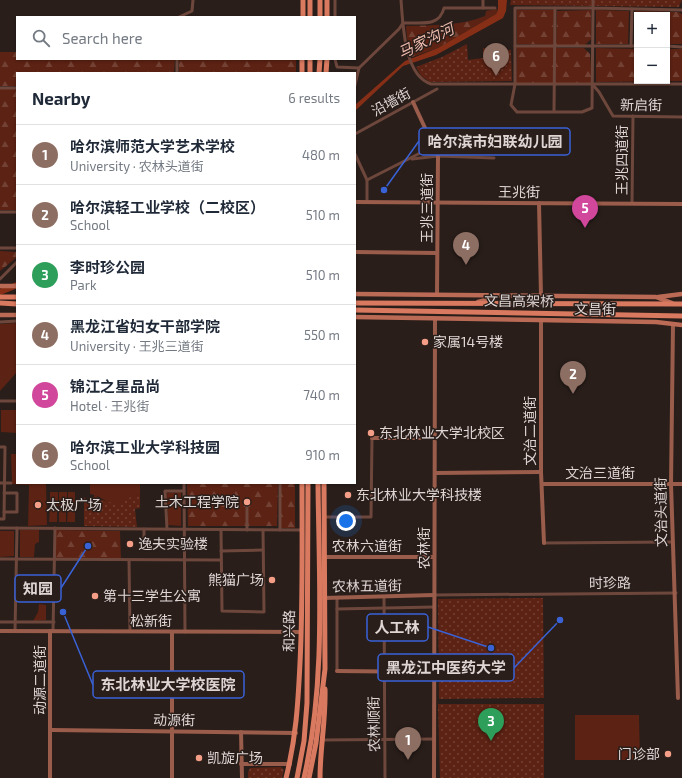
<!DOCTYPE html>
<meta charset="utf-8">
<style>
body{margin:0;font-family:"Exo 2","Noto Sans SC",sans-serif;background:#f6f6f7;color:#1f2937}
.controls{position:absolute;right:12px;top:12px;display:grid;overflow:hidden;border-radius:0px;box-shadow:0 1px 3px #0004}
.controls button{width:36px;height:36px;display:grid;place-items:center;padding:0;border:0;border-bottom:1px solid #e0e1e3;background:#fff;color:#1f2937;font:20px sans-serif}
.you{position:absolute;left:346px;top:521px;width:14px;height:14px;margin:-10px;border:3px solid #fff;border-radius:50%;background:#1a73e8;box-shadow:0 0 0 6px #1a73e833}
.badge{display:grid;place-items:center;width:26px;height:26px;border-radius:50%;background:#7f5e5b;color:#fff;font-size:13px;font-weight:700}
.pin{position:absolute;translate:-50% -33px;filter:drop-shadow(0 1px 2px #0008)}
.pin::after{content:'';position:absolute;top:21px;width:14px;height:12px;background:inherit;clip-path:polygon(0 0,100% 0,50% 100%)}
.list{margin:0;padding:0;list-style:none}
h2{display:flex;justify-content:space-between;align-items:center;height:52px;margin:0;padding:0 16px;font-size:17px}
h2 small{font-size:13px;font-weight:400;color:#747a83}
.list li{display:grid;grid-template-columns:26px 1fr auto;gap:12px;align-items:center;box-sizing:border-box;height:60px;padding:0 16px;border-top:1px solid #e0e1e3}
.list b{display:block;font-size:15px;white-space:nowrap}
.list p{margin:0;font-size:13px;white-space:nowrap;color:#747a83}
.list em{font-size:13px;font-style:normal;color:#747a83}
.icon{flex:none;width:22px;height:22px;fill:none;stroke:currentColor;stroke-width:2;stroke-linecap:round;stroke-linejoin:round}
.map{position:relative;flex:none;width:682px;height:778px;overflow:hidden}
.search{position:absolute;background:#fff;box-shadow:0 1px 3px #0004;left:16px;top:16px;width:340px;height:44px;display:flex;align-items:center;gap:10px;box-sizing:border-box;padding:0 14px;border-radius:0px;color:#747a83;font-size:15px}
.panel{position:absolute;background:#fff;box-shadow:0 1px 3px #0004;left:16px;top:72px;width:340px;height:412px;border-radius:0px}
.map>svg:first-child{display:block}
.grass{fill:#5c2213}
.forest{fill:url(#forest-firs)}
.park{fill:url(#park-dots)}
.water{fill:#872f16}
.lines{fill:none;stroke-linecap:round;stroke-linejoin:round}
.river{stroke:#872f16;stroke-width:6}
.street{stroke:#6e473c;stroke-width:3}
.secondary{stroke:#9a5c4b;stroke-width:4}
.primary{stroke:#bb6b55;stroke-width:4.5}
.highway{stroke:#d9795f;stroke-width:5}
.poi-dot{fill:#f49e87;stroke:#291e1a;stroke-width:1.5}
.labels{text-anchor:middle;stroke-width:3;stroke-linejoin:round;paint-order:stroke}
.street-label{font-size:14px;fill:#dfd6d4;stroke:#291e1a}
.poi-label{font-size:14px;fill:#dfd6d4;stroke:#291e1a;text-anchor:start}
.water-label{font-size:15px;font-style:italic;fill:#efbcae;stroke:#291e1a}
.leader{fill:none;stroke:#3a62d7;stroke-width:1.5}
.callout-dot{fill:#3a62d7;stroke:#291e1a;stroke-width:1.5}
.callout{fill:#291e1a;stroke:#3a62d7;stroke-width:1.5}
.callout-label{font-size:15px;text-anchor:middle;font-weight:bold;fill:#dfd6d4}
</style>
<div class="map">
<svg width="682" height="778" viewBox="0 0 682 778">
<defs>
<pattern id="forest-firs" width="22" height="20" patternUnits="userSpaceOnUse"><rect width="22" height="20" fill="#5c2213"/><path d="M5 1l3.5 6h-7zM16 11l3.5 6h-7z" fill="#734134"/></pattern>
<pattern id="park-dots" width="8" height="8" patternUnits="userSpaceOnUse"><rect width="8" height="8" fill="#5c2213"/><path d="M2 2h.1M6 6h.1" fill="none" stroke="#734134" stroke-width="1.8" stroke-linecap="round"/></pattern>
</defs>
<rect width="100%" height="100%" fill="#291e1a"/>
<g class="grass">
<path d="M17 323V372L0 391V324Z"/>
<path d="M1 410H17V433L1 432Z"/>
<path d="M11 454H17V483H46L47 525 28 526 29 485 12 484Z"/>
<path d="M90 483H140V495C131 495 126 504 116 504 106 503 99 495 90 494Z"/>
<rect x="50" y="492" width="8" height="14"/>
<rect x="59" y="492" width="8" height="14"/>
<rect x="68" y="492" width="7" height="14"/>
<path d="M181 492V526L168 525 167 493Z"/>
<path d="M50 508H57V522H49Z"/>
<rect x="59" y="508" width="7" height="14"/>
<path d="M68 508H75V522H67Z"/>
<path d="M20 530H39V542L35 544 34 557H20Z"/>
<path d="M0 531H14V556L0 557Z"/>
<path d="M39 604 46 605V620L33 621 38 612Z"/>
<path d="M575 715H639L640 760H575Z"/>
</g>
<g class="forest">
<path d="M498 9 496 14 438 48 412 57 407 38 406 26C433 25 461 26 485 16L486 11Z"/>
<path d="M517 10H554L553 45 517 44Z"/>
<path d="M591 10V39L585 45H556L557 11Z"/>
<path d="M596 10 629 11 628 44H596Z"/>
<path d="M635 11 678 12 682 14V44H667V15L635 14Z"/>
<path d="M517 47H553V83H516Z"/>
<path d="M556 48H584L590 54 592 84 555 83Z"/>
<path d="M596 48 637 49V81H667V49H682V81L596 82Z"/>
<path d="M0 52H17V59H175L174 73H17V86H0Z"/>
<rect x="179" y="59" width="117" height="14"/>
<rect x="0" y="89" width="17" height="121"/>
<path d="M0 251 17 252V257L0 271Z"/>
<path d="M187 483H278L277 526H188Z"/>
<rect x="281" y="483" width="14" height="45"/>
<path d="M56 530 120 531 121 559H56Z"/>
</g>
<g class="park">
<path d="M511 0H682L679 7 510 5Z"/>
<path d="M467 44 468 60 483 58V48L511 50 512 81 430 82 421 76 416 67 442 57Z"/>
<path d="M95 494C98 499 102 500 106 501 127 508 125 495 140 495V508L135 509 137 527 84 526V497L91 503Z"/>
<path d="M543 598 544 698 439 699 438 599Z"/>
<path d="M438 704H544V778H440Z"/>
<path d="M281 767 284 770 282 778H248V772L250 768Z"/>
</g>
<path class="water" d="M498 0H507L506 11 503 18 436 55 403 66 355 111V105L405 61 438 48 496 14 498 10Z"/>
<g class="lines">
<path class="river" d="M0 292 17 285"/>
<g class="street">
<path d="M335 0V17"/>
<path d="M401 0C403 24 404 76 431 84H682"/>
<path d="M593 0V8L592 108 582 112H517L511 105 515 84V8H593L682 10"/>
<path d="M483 8V0"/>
<path d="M179 17 192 11 193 0"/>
<path d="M515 46H637"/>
<path d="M631 46 632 9"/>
<path d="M667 46 682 47"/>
<path d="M335 59 337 67 359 68"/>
<path d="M177 73V59"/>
<path d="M355 85 359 68 399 29 403 23C420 22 439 28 444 8H495"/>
<path d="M593 85 599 92 613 116 682 117"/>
<path d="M0 88H17"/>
<path d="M554 111 555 8"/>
<path d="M355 134 437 89"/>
<path d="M355 154 367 180V202"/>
<path d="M412 159 438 156 494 158"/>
<path d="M367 180 434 146"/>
<path d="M632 203 633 116"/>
<path d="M0 212H17"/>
<path d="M0 248H17"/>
<path d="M0 279 17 262"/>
<path d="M0 322 17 321"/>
<path d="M0 401H17"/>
<path d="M0 447H5L4 519H0"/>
<path d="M0 483H11"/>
<path d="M184 483 185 632"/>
<path d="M247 507V530"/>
<path d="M4 512H17V493H4"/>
<path d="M324 517H371L372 438"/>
<path d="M0 528 302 530"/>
<path d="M144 529V548"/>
<path d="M167 529 165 491H184"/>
<path d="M221 530 222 611 264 612 263 530"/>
<path d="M280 530V483"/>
<path d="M544 543 672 542"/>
<path d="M221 551 263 550"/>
<path d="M0 559 221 560"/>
<path d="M129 560 130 631"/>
<path d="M434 595 676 593"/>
<path d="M384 597 385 778"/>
<path d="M337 598V671"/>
<path d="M337 609 434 607"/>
<path d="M0 622H54"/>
<path d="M15 631 17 528"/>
<path d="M53 631 55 528"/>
<path d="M322 740 434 739"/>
</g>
<g class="secondary">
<path d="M413 102 438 156 437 295"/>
<path d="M355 202 682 204"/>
<path d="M539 203 541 296"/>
<path d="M355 252 437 253"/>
<path d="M541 320V472L544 543"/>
<path d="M673 325 671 484 678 698"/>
<path d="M372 438H435"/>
<path d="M435 473 541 472"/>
<path d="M542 484H682"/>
<path d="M324 557H434"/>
<path d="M324 598 434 595"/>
<path d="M0 631 301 632"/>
<path d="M50 631V778"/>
<path d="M172 632V778"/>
<path d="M337 671 434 672"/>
<path d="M51 730 296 733"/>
<path d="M241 732 242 778"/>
<path d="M241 764H290"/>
<path d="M434 778 435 319"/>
</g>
<g class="primary">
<path d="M0 286H17"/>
<path d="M355 294 656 297 672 303"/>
<path d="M658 297 682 294"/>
<path d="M478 302 494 298"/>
<path d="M0 315H17"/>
<path d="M355 317 656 322 682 325"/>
</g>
<g class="highway">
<path d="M303 17V0"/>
<path d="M310 17V0"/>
<path d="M320 17V0"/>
<path d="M327 17V0"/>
<path d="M310 59V73"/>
<path d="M302 73V59"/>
<path d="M319 73 320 59"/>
<path d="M326 73 327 59"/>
<path d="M0 297H17"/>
<path d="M0 303 17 304"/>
<path d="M355 303 682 304"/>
<path d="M355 310 682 316"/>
<path d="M286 778C296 738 298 704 300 663 303 603 302 543 302 483"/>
<path d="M297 778 304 741 307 703 308 483"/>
<path d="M304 778C326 682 319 581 318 483"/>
<path d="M309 778 316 743 325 669 324 483"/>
<path d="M320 778C320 748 326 719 325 689"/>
</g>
</g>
<g class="poi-dot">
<circle cx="425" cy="342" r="4"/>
<circle cx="371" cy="433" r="4"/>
<circle cx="348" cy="495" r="4"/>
<circle cx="247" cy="502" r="4"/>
<circle cx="38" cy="505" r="4"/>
<circle cx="130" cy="544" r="4"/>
<circle cx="272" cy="580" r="4"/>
<circle cx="95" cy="596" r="4"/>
<circle cx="668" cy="754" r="4"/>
<circle cx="199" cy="758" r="4"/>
</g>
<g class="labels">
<g class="street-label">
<text transform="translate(391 102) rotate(-29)" y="5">沿墙街</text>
<text transform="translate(641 105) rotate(1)" y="5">新启街</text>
<text transform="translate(622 160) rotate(-90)" y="5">王兆四道街</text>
<text transform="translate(519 192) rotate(1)" y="5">王兆街</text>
<text transform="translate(427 208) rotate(-90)" y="5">王兆三道街</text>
<text transform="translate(519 301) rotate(1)" y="5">文昌高架桥</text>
<text transform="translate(595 309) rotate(1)" y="5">文昌街</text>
<text transform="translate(530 431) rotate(-90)" y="5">文治二道街</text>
<text x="600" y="478">文治三道街</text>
<text transform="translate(661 512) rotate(-91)" y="5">文治头道街</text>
<text x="367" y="551">农林六道街</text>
<text transform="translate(424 548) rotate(-90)" y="5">农林街</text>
<text transform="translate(610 583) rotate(-1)" y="5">时珍路</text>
<text transform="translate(367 586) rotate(-1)" y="5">农林五道街</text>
<text x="151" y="626">松新街</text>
<text transform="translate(289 631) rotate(-89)" y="5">和兴路</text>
<text transform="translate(40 680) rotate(-90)" y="5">动源二道街</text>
<text transform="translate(174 720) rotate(1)" y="5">动源街</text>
<text transform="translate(374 724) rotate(-91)" y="5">农林顺街</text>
</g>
<g class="poi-label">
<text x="433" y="347">家属14号楼</text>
<text x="379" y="438">东北林业大学北校区</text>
<text x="356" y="500">东北林业大学科技楼</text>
<text x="239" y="507" text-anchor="end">土木工程学院</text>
<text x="46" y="510">太极广场</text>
<text x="138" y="549">逸夫实验楼</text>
<text x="264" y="585" text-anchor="end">熊猫广场</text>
<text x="103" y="601">第十三学生公寓</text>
<text x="660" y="759" text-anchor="end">门诊部</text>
<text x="207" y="763">凯旋广场</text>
</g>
<g class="water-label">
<text transform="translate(426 41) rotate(-26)" y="5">马家沟河</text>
</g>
</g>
<path class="leader" d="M384 190L419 141M88 546L61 588M491 648L428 627M560 620L514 668M63 612L93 685"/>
<g class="callout-dot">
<circle cx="384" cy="190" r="4"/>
<circle cx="88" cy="546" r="4"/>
<circle cx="491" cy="648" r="4"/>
<circle cx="560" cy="620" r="4"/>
<circle cx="63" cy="612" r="4"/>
</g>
<g class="callout">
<rect x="419" y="128" width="151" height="27" rx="4"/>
<rect x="15" y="575" width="46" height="27" rx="4"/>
<rect x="367" y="614" width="61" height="27" rx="4"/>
<rect x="378" y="654" width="136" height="27" rx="4"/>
<rect x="93" y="671" width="151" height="27" rx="4"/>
</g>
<g class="callout-label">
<text x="495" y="147">哈尔滨市妇联幼儿园</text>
<text x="38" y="594">知园</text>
<text x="397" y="633">人工林</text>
<text x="446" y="673">黑龙江中医药大学</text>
<text x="168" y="690">东北林业大学校医院</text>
</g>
</svg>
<div class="controls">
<button>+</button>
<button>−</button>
</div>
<div class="you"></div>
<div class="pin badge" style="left:408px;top:760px;background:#8d6e63">1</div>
<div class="pin badge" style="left:573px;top:394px;background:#8d6e63">2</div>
<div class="pin badge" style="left:491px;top:741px;background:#2e9e5b">3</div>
<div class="pin badge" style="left:466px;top:265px;background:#8d6e63">4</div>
<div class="pin badge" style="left:585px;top:228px;background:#d1479c">5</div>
<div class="pin badge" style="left:496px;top:76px;background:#8d6e63">6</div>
<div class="search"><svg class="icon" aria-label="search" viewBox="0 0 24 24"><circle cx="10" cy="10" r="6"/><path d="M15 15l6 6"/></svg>Search here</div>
<section class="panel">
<h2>Nearby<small>6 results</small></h2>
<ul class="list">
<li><span class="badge" style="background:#8d6e63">1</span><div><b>哈尔滨师范大学艺术学校</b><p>University · 农林头道街</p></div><em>480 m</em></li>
<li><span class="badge" style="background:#8d6e63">2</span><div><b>哈尔滨轻工业学校（二校区）</b><p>School</p></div><em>510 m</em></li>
<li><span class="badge" style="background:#2e9e5b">3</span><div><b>李时珍公园</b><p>Park</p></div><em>510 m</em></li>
<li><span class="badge" style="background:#8d6e63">4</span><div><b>黑龙江省妇女干部学院</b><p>University · 王兆三道街</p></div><em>550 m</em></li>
<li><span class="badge" style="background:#d1479c">5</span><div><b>锦江之星品尚</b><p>Hotel · 王兆街</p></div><em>740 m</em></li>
<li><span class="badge" style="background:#8d6e63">6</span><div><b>哈尔滨工业大学科技园</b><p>School</p></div><em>910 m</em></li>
</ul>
</section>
</div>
